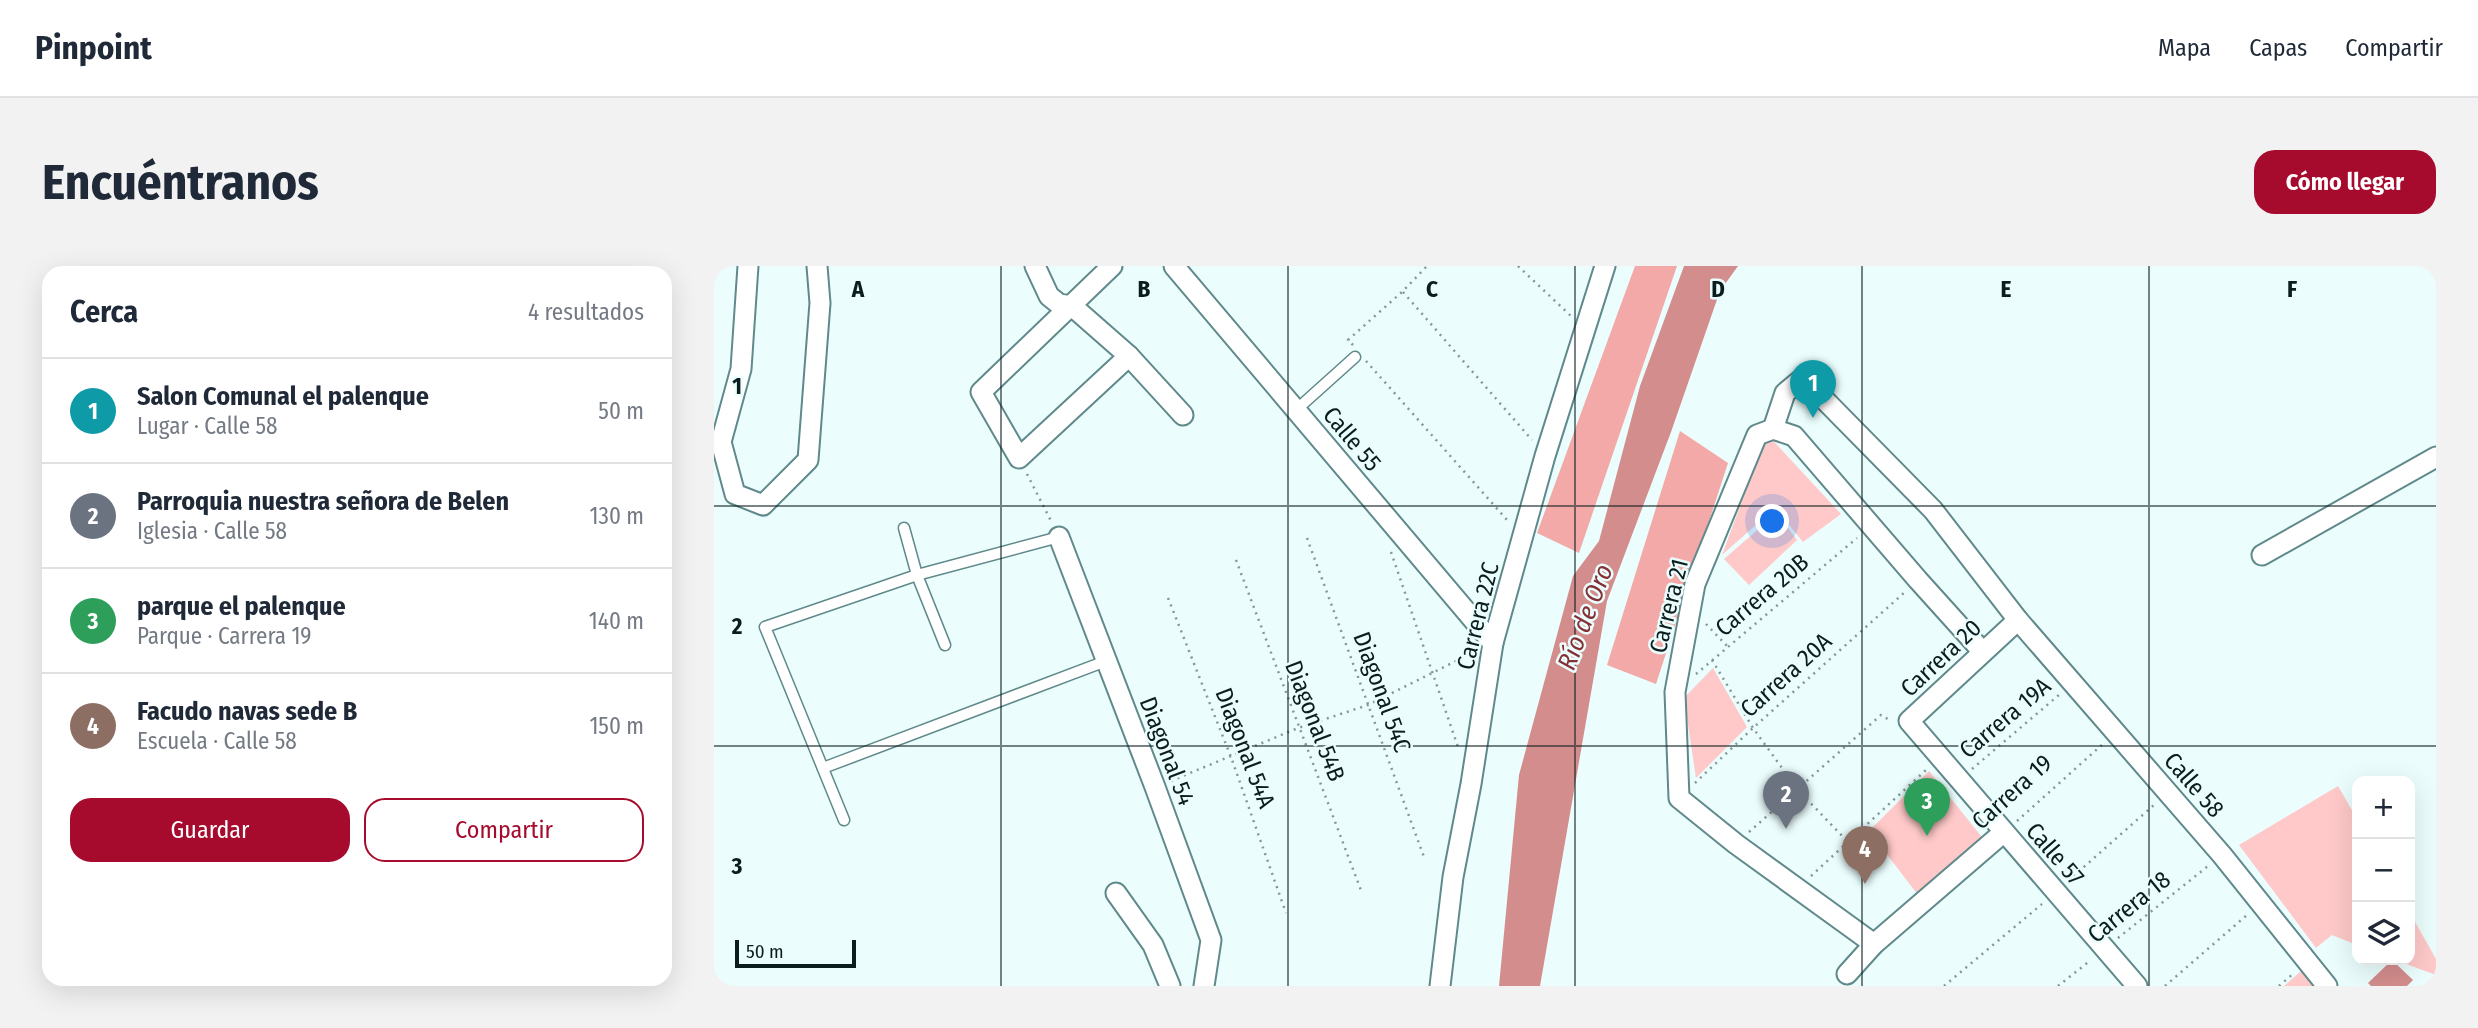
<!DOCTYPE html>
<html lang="es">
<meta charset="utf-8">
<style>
body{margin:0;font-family:"Fira Sans Condensed",sans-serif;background:#f2f2f3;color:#1f2937}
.controls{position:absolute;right:21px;bottom:21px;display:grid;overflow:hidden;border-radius:14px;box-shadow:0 7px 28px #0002}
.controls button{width:63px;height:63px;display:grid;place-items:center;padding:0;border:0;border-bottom:2px solid #e0e1e3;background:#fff;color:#1f2937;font:35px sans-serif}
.scale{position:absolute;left:21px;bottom:18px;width:121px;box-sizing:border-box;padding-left:7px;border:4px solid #0c1d1e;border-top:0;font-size:19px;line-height:24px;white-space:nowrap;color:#0c1d1e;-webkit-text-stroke:5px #ebfdfd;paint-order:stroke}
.you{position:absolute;left:1059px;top:256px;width:24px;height:24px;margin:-18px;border:5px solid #fff;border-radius:50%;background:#1a73e8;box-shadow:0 0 0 10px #1a73e833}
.badge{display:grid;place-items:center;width:46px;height:46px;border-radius:50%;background:#a60b2d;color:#fff;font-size:23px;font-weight:700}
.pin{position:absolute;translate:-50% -58px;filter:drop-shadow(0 2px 4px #0008)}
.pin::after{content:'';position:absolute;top:37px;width:24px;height:21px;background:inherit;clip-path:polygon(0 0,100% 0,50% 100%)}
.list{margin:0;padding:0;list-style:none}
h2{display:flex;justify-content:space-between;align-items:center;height:91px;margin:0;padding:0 28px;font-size:30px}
h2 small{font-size:23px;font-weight:400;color:#747a83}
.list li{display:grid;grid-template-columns:46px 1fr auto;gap:21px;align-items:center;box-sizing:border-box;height:105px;padding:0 28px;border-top:2px solid #e0e1e3}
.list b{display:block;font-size:26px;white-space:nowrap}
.list p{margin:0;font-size:23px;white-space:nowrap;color:#747a83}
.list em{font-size:23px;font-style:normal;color:#747a83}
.actions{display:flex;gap:14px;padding:21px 28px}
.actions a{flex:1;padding:16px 0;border:2px solid #a60b2d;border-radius:21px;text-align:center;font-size:24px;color:#a60b2d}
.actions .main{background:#a60b2d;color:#fff}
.icon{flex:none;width:38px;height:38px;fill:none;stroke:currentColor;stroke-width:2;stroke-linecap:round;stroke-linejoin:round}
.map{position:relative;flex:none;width:1722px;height:720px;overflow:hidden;border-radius:21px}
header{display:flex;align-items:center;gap:42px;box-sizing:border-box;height:98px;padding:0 35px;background:#fff;border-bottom:2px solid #e0e1e3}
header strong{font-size:33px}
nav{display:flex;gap:38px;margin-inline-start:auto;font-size:24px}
.intro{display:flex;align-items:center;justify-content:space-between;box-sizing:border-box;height:168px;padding:0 42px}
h1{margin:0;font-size:49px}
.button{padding:18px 32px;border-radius:21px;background:#a60b2d;color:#fff;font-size:24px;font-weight:700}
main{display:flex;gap:42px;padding:0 42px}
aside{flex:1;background:#fff;border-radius:21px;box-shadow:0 7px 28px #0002}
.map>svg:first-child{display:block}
.green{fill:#fec9c8}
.forest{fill:#f2a9a8}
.water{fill:#d48d8d}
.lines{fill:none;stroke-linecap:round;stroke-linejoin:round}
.service-casing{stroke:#60898b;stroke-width:13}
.minor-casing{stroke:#60898b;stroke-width:23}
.path{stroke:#859797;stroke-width:2.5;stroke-dasharray:2 5;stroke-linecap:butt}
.service{stroke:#fff;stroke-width:10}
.minor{stroke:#fff;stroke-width:19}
.grid{fill:none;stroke:#0c1d1e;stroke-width:2;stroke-opacity:0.55}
.labels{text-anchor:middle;stroke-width:5;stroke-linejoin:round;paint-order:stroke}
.street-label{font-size:24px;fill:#0c1d1e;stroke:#ebfdfd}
.water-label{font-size:26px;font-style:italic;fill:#863036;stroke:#ebfdfd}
.grid-label{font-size:23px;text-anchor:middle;font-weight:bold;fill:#0c1d1e;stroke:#ebfdfd;stroke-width:5;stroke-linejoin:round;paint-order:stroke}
</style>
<header>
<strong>Pinpoint</strong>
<nav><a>Mapa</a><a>Capas</a><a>Compartir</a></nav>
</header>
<div class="intro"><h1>Encuéntranos</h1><a class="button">Cómo llegar</a></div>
<main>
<aside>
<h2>Cerca<small>4 resultados</small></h2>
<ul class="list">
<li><span class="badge" style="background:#0f9aa8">1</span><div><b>Salon Comunal el palenque</b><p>Lugar · Calle 58</p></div><em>50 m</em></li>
<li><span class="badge" style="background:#6b7280">2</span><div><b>Parroquia nuestra señora de Belen</b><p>Iglesia · Calle 58</p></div><em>130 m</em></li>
<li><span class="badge" style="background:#2e9e5b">3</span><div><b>parque el palenque</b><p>Parque · Carrera 19</p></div><em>140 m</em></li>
<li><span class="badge" style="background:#8d6e63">4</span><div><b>Facudo navas sede B</b><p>Escuela · Calle 58</p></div><em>150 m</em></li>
</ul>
<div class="actions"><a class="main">Guardar</a><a>Compartir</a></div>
</aside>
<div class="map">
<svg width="1722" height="720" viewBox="0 0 1722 720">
<rect width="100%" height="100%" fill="#ebfdfd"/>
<g class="green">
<path d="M1053 168 1127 248 1089 276 1061 242 1008 289Z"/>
<path d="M1063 247 1083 274 1035 319 1010 293Z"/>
<path d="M999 402 1033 461 982 512 970 432Z"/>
<path d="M1215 505 1271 575 1204 629 1155 565Z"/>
<path d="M1624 520 1643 553V679L1618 669 1602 682 1525 579Z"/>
<path d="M1696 647 1722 693V709L1681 694H1696Z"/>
<path d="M1587 705 1599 720H1570Z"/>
</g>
<g class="forest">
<path d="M921 0H963L865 287 823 267Z"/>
<path d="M966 165 1014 197 942 418 893 399Z"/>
</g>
<g class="water">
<path d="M970 0H1024L1006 25 957 166 893 335 826 720H785L805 509 859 310 885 275 926 120Z"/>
<path d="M1678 694 1699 714 1693 720H1657L1654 717Z"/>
</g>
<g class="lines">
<g class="service-casing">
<g id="service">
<path d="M582 144 641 91"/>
<path d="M190 262 203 309 231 379"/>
<path d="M109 502 392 395"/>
<path d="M130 554 51 361 203 309 345 271"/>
</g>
</g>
<g class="minor-casing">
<g id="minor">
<path d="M34 0 27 103 7 176 21 228 49 239 94 194 106 37 103 0"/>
<path d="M321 0 335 30 345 38 358 40 415 90 469 149"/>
<path d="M398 0 267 126 305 192 415 90"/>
<path d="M460 0 779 377"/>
<path d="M1059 163 1071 127 1089 112 1219 244 1304 354 1508 589 1613 720"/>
<path d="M345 271 441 521 497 674 490 720"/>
<path d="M1548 289 1722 191"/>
<path d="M1304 354 1195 455 1423 720"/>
<path d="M402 627 439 679 456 720"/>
<path d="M1160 678 1022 578 965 532 961 426 981 318 1043 169 1059 163 1080 170 1204 314 1268 385"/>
<path d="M1133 708 1160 678 1290 566"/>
<path d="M726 720 739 611 757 518 779 377 831 190 891 0"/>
</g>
</g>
<g class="path">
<path d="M804 0 858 51"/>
<path d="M689 26 818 174"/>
<path d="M639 79 634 74 689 25 713 0"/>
<path d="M652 95 794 255"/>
<path d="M313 208 337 255"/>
<path d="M593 272 710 591"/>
<path d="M677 286 744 481"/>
<path d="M522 294 648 627"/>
<path d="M454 332 517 491 572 647"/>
<path d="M992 358 1014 381"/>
<path d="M998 394 1039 462 1084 524 1133 575"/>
<path d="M982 408 1143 272"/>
<path d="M1258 503 1346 428"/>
<path d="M457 515 584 462 654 439 760 386"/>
<path d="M981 517 1039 462 1191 326"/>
<path d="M1303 555 1390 477"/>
<path d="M1035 566 1167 449 1177 455"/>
<path d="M1097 610 1213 503"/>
<path d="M1354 615 1441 538"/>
<path d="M1404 672 1494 600"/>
<path d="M1230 720 1328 638"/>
<path d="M1344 720 1377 694"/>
<path d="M1451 720 1533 649"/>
<path d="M1565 720 1580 707"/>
</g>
<use href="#service" class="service"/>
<use href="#minor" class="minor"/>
</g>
<path class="grid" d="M287 0V720M574 0V720M861 0V720M1148 0V720M1435 0V720M0 240H1722M0 480H1722"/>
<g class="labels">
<g class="street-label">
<text transform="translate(638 173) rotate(50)" y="8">Calle 55</text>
<text transform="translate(1048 329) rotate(-40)" y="8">Carrera 20B</text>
<text transform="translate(955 340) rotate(-76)" y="8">Carrera 21</text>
<text transform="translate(764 350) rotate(-76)" y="8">Carrera 22C</text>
<text transform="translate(1227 392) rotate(-43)" y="8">Carrera 20</text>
<text transform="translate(1072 409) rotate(-42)" y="8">Carrera 20A</text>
<text transform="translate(668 426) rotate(70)" y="8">Diagonal 54C</text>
<text transform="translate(1291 452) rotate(-40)" y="8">Carrera 19A</text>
<text transform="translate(601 455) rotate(69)" y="8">Diagonal 54B</text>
<text transform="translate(531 482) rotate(69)" y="8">Diagonal 54A</text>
<text transform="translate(453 485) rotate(69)" y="8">Diagonal 54</text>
<text transform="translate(1480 519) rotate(49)" y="8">Calle 58</text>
<text transform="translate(1298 526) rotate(-42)" y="8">Carrera 19</text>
<text transform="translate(1341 588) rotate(49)" y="8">Calle 57</text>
<text transform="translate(1415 641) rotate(-39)" y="8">Carrera 18</text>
</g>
<g class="water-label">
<text transform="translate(871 351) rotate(-69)" y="9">Río de Oro</text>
</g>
</g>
<g class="grid-label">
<text x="144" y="31">A</text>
<text x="430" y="31">B</text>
<text x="718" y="31">C</text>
<text x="1004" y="31">D</text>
<text x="1292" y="31">E</text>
<text x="1578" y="31">F</text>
<text x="23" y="128">1</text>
<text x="23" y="368">2</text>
<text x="23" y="608">3</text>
</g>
</svg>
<div class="controls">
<button>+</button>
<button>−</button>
<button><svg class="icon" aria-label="layers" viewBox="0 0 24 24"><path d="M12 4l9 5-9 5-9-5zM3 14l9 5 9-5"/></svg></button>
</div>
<div class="scale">50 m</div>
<div class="you"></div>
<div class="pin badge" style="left:1099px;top:152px;background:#0f9aa8">1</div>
<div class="pin badge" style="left:1072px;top:563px;background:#6b7280">2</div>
<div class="pin badge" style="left:1213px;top:570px;background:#2e9e5b">3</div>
<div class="pin badge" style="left:1151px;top:618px;background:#8d6e63">4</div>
</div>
</main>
